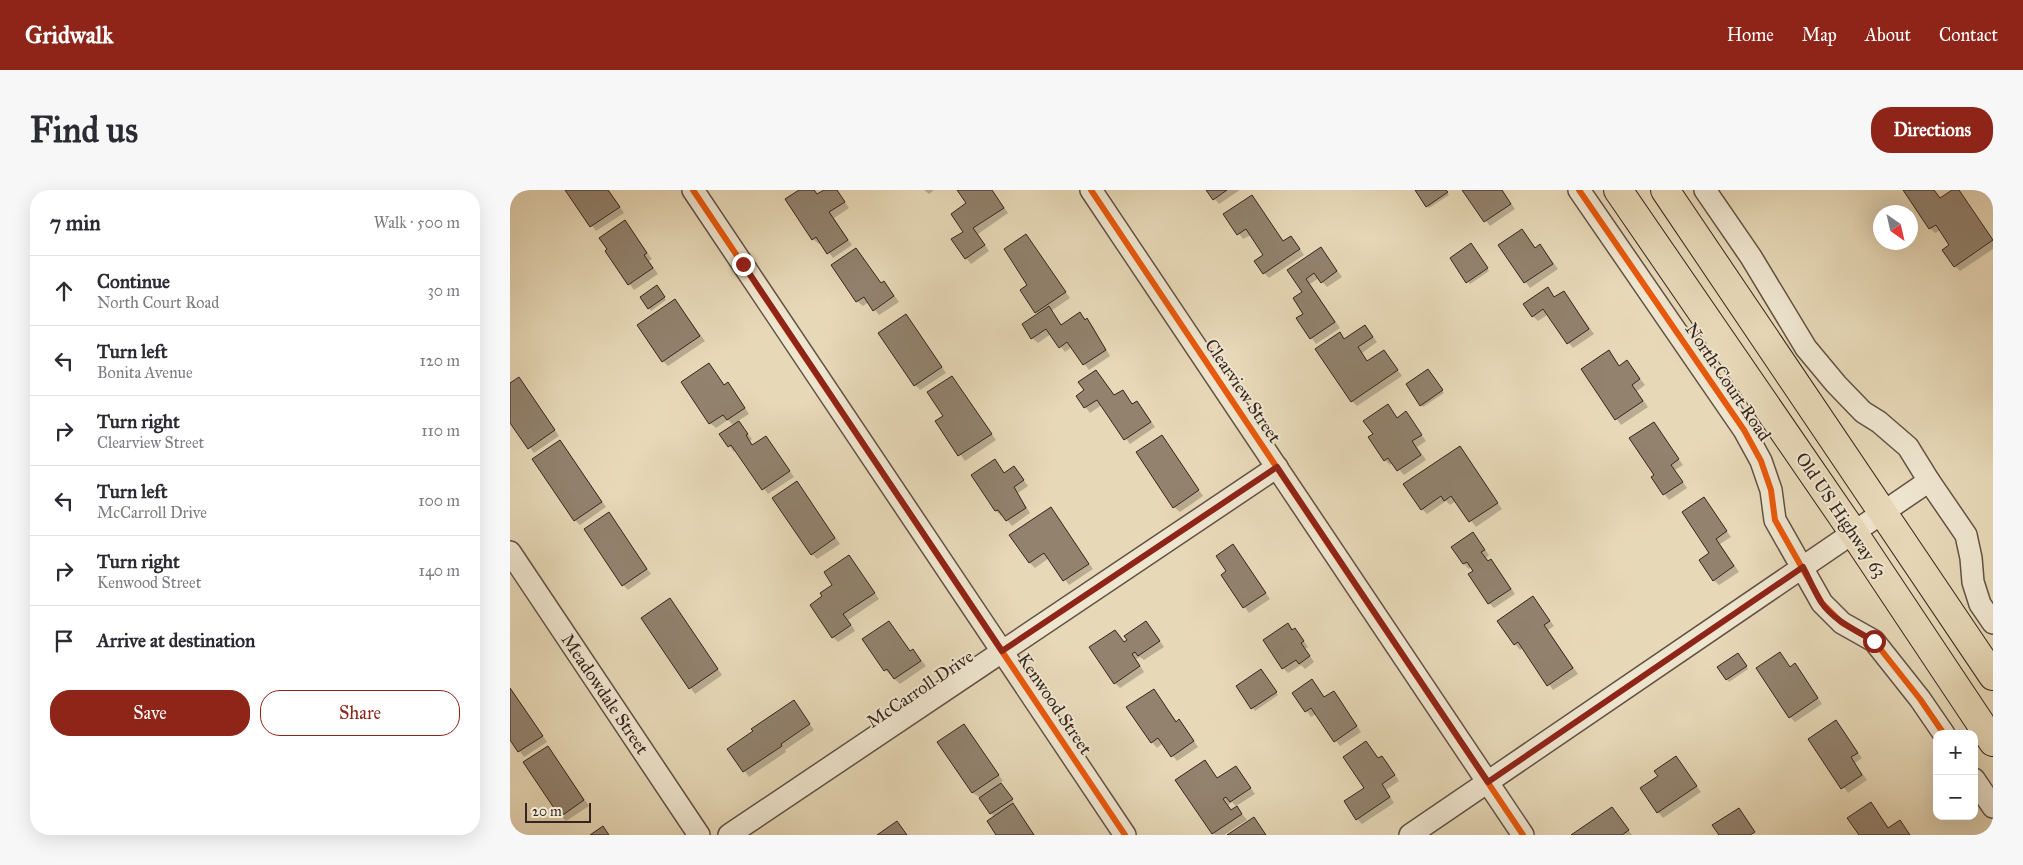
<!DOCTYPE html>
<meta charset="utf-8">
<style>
body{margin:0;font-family:"IM FELL Great Primer",serif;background:#f7f7f7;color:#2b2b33}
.controls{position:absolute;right:15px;bottom:15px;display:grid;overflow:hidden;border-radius:10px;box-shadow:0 5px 20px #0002}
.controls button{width:45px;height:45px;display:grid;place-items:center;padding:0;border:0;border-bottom:1px solid #e1e1e2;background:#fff;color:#2b2b33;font:25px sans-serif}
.compass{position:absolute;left:1363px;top:15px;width:45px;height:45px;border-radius:50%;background:#fff;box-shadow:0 5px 20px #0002;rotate:146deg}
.scale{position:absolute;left:15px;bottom:12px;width:66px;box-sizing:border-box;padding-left:5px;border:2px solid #36251e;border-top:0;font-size:14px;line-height:18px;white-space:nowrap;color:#36251e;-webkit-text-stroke:4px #efe6d0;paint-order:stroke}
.stop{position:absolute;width:15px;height:15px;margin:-11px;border:4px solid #8f2418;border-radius:50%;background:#fff}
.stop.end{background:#8f2418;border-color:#fff;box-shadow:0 1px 5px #0008}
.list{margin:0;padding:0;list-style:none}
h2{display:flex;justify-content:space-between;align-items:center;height:65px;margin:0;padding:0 20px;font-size:21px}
h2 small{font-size:16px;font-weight:400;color:#7c7c81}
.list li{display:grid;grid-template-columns:32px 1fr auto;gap:15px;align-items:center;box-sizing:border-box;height:70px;padding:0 20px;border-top:1px solid #e1e1e2}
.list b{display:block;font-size:19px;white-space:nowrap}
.list p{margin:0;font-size:16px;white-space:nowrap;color:#7c7c81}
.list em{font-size:16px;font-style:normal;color:#7c7c81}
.actions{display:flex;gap:10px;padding:15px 20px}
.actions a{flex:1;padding:11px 0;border:1px solid #8f2418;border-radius:20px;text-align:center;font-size:18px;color:#8f2418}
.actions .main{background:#8f2418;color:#fff}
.icon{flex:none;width:28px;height:28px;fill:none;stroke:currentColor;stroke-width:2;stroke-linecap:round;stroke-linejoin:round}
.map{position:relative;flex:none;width:1483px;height:645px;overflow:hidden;border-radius:20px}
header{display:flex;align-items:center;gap:30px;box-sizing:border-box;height:70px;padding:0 25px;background:#8f2418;color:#fff}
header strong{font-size:24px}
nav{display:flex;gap:28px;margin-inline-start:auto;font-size:18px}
.intro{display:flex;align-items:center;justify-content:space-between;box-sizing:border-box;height:120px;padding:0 30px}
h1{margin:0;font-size:35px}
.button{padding:12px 22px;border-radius:20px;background:#8f2418;color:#fff;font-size:18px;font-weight:700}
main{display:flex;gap:30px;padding:0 30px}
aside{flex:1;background:#fff;border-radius:20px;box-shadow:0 5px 20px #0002}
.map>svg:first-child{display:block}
.shadow{fill:#0003}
.building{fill:#92826e;stroke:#36251e}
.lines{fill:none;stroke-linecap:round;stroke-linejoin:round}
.street-casing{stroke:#625244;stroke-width:24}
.highway-casing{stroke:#36251e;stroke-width:30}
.street{stroke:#efe6d0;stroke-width:21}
.highway{stroke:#e7d8b7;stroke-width:28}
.cycleway-casing{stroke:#efe6d0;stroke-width:9}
.cycleway{stroke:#e8590c;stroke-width:6}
.route{stroke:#8f2418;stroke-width:6}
.labels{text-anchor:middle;stroke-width:4;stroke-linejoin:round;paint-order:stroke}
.street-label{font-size:18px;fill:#36251e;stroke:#efe6d0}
</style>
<header>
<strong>Gridwalk</strong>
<nav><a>Home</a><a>Map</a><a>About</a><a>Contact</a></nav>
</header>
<div class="intro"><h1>Find us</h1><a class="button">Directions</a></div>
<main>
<aside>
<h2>7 min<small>Walk · 500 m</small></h2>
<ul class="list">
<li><svg class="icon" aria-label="ahead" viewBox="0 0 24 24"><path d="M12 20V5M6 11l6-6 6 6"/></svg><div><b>Continue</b><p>North Court Road</p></div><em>30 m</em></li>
<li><svg class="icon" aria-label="left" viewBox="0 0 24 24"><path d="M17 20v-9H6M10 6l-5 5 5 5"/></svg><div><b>Turn left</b><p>Bonita Avenue</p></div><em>120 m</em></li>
<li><svg class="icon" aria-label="right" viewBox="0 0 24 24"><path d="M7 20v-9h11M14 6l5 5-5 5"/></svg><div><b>Turn right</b><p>Clearview Street</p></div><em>110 m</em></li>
<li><svg class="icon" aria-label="left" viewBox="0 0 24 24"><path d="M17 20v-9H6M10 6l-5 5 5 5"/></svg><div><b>Turn left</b><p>McCarroll Drive</p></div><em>100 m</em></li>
<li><svg class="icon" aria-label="right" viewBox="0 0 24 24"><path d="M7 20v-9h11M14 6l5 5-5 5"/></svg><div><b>Turn right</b><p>Kenwood Street</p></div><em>140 m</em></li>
<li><svg class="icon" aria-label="arrive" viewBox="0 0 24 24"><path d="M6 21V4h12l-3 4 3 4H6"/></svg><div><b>Arrive at destination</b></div></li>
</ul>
<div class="actions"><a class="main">Save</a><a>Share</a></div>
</aside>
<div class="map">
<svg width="1483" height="645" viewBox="0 0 1483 645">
<rect width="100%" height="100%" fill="#e7d8b7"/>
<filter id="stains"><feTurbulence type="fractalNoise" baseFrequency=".004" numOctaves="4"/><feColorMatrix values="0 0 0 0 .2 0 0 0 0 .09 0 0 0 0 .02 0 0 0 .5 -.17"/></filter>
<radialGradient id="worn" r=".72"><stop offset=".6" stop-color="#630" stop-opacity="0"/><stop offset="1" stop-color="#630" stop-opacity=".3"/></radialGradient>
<g class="shadow">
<path d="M56 0H99L114 23 86 41Z"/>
<path d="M292 0H305L308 5 316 0H327L339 18 324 28 342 55 323 68 311 52 309 54 303 49Z"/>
<path d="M414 0H424L419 4Z"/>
<path d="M449 0H482L498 23 468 44 479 61 461 74 456 68 458 14Z"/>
<path d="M697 0H730L709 14Z"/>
<path d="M906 0H936L939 5 919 18Z"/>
<path d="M953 0H992L1005 19 980 36Z"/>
<path d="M1394 0H1424L1431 9 1444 0H1448L1483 50V59L1450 81 1445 76 1441 56 1431 40 1425 43 1420 38Z"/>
<path d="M742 6 774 52 786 53 794 65 759 88 754 83V65L741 45 733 49 715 24Z"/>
<path d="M115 32 142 69 139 71 148 84 124 100 96 61Z"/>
<path d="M1012 40 1026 58 1030 56 1035 61 1048 79 1020 98 990 55Z"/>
<path d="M516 46 560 108 541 121 552 136 570 124 582 135 600 166 579 180 562 157 555 162 541 144 528 153 522 148 529 124 526 122 519 95Z"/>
<path d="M963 57 979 81 960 94 941 68Z"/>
<path d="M811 58 832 87 817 97 809 88 800 94 830 138 806 154 788 129 795 124 794 102 779 80Z"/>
<path d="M346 59 372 94 374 93 379 98 389 112 369 125 359 112 353 116 347 111Z"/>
<path d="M149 99 156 110 141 121 139 118Z"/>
<path d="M1038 99 1045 108 1054 102 1084 144 1063 158 1037 125 1028 131 1023 126Z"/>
<path d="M165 110 195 151 158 176 153 171Z"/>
<path d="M401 131 436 183 410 200 405 195Z"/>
<path d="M855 136 867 152 852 163 858 172 874 161 892 186 847 216 842 211 829 144 835 149Z"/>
<path d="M1099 162 1110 177 1117 172 1135 195 1127 201 1138 217 1111 235 1072 179Z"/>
<path d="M199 175 215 196 218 194 223 199 239 224 228 231 242 249 240 251 243 256 256 247 284 287 258 304 226 260 224 262 211 245 224 236 218 230 206 238 200 233Z"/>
<path d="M586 181 605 206 612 201 623 215 627 213 632 218 645 237 620 254 592 215 580 223 567 206 575 201Z"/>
<path d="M920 183 934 203 913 217 911 215Z"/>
<path d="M442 187 486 250 455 271 426 231 434 226Z"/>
<path d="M0 194H14L49 246 24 263 0 230Z"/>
<path d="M883 221 888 229 896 223 916 251 907 257 916 270 894 285 883 273 880 275 875 270Z"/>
<path d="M1144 234 1173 275 1165 280 1177 298 1159 310 1142 288 1146 285Z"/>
<path d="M652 247 693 306 670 322 664 317Z"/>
<path d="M50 251 96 317 70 335 65 330Z"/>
<path d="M950 258 992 319 966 337 946 311 940 315 936 311 917 324 912 319Z"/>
<path d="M484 270 495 283 504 277 518 296 508 303 520 323 502 336 493 325 491 326 486 321 462 285Z"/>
<path d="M287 293 330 354 307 369 302 364Z"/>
<path d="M1194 309 1221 347 1210 354 1229 382 1209 395 1204 390Z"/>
<path d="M541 319 583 379 559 395 539 368 525 378 519 372Z"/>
<path d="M99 324 141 384 118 400 113 395Z"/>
<path d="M963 344 979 365 976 368 979 372 981 371 986 376 1005 404 984 418 979 413 962 377 959 379 954 374 943 357Z"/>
<path d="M723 355 760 409 739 423 712 385 718 382Z"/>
<path d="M339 366 369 409 338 430 345 441 328 452 323 447 324 395Z"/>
<path d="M1023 408 1044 436 1038 440 1068 484 1043 500 1013 458 1010 460 1005 454Z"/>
<path d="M160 410 212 485 185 504 133 428Z"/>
<path d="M379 432 401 462 403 460 416 476 390 494 375 480 354 449Z"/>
<path d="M636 432 654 457 634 470 630 467 626 469 634 482 610 498 605 493V441L615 453Z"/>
<path d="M778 435 790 445 798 457 795 459 804 472 795 479 791 475 778 483 773 478Z"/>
<path d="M1269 463 1281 478 1290 480 1312 514 1285 532 1280 527Z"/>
<path d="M1230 466 1238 479 1219 492 1209 477Z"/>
<path d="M753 483 768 505 745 521 728 496Z"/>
<path d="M802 491 815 508 823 503 829 508 851 542 830 556 806 524 801 527 784 503Z"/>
<path d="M0 497 37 552 14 567 0 548Z"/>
<path d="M644 500 667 532 669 531 674 536 688 557 667 571 653 553 647 558 642 552Z"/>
<path d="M284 512 304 540 275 560 276 562 239 587 219 559Z"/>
<path d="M1326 532 1352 568 1345 573 1357 590 1338 603 1299 549Z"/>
<path d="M454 535 493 591 490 593 504 612 501 613 525 645H487L485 628 469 607 463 603 429 552Z"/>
<path d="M856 553 869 569 872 567 877 572 889 591 876 600 884 613 852 634 847 629 856 598Z"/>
<path d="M38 557 79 616 56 631 51 626Z"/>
<path d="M1166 568 1191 602 1153 628 1148 622 1149 587Z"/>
<path d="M726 577 745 604 726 616 722 612 718 615 722 621 727 618 737 630 714 645H705L667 590 708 589Z"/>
<path d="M1361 614 1379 638 1389 632 1400 645H1350Z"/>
<path d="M1102 618 1122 645H1063Z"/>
</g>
<g class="building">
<path d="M55 0H98L110 17 80 37Z"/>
<path d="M289 0H304L307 4 314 0H327L335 12 319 22 338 50 317 64 306 47 302 50 275 9Z"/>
<path d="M447 0H482L494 18 463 38 475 55 455 69 441 49 453 42 441 24 456 13Z"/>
<path d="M696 0H717L703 10Z"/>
<path d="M905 0H936L938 2 916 17Z"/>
<path d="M952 0H992L1001 14 974 32Z"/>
<path d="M1393 0H1424L1430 8 1442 0H1449L1483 50 1444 77 1432 60 1439 55 1426 35 1419 39Z"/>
<path d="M742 5 773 51 781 46 790 59 753 84 744 71 753 65 736 39 727 45 713 24Z"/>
<path d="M115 30 137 63 134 65 143 78 118 95 95 61 97 59 89 48Z"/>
<path d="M1012 39 1025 58 1030 54 1043 74 1014 93 988 55Z"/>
<path d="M516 44 556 102 525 123 510 100 517 95 494 59Z"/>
<path d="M961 53 978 78 956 93 940 68Z"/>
<path d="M811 57 827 81 811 93 804 83 796 89 825 132 800 149 786 128 793 124 783 108 792 102 777 80Z"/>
<path d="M346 58 371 93 374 91 384 106 363 121 354 107 346 112 321 75Z"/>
<path d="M147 95 155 107 138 119 130 107Z"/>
<path d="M1038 97 1044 107 1054 101 1079 139 1057 154 1033 119 1022 127 1013 114Z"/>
<path d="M165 109 190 146 152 172 127 135Z"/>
<path d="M539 116 551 135 570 122 575 130 577 128 596 160 573 175 557 152 549 158 536 139 521 149 512 134Z"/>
<path d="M396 124 432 177 404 196 368 143Z"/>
<path d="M855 135 863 147 848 157 857 171 874 160 888 180 841 212 805 159 830 142 834 149Z"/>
<path d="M1099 160 1109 176 1117 170 1130 189 1122 195 1133 211 1105 230 1071 179Z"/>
<path d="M199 173 214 195 218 192 235 218 217 230 213 225 199 234 171 192Z"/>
<path d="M918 179 933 200 910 216 896 194Z"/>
<path d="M586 180 604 205 613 200 622 214 627 211 641 232 614 250 587 210 574 218 566 206 574 200 568 192Z"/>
<path d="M442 186 482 244 448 266 425 231 433 226 417 202Z"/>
<path d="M9 187 45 240 18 259 0 233V193Z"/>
<path d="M878 214 887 228 896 221 912 245 902 251 911 265 887 281 878 268 874 271 858 247 863 244 853 231Z"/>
<path d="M229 231 238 244 236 245 242 255 256 246 280 281 252 300 221 255 218 257 209 244Z"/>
<path d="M1144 232 1169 269 1161 275 1173 292 1153 305 1141 287 1144 285 1119 248Z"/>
<path d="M652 245 689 300 663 318 626 262Z"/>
<path d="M50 250 92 312 64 331 22 269Z"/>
<path d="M950 256 988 313 959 332 941 306 934 311 931 306 911 320 893 294Z"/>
<path d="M485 269 494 283 504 276 514 290 504 297 516 318 496 331 488 320 485 321 461 285Z"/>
<path d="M287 291 325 348 301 365 262 308Z"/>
<path d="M1194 307 1217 341 1206 349 1224 376 1203 391 1189 370 1199 363 1172 322Z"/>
<path d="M541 317 579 374 553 391 534 363 519 373 499 345Z"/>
<path d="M99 322 137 379 112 396 74 339Z"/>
<path d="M963 342 975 360 971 362 978 371 981 369 1001 399 978 414 958 384 963 381 957 372 953 374 941 357Z"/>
<path d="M723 354 756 403 733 418 711 385 716 381 706 366Z"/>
<path d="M339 365 365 403 333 424 341 435 322 448 300 415 312 406 310 403 322 395 314 382Z"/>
<path d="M1023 406 1040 431 1034 435 1063 478 1037 496 1008 452 1004 455 987 431Z"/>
<path d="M160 408 208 479 179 499 131 428Z"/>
<path d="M379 431 400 461 403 459 411 471 384 489 377 479 374 481 352 449Z"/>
<path d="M636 431 650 451 628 466 625 462 622 464 630 476 604 494 579 457 605 440 614 452 617 450 614 446Z"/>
<path d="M778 433 782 440 785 438 794 451 791 453 800 466 789 474 786 470 772 479 753 450Z"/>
<path d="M1270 462 1280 477 1285 473 1308 508 1279 528 1246 478Z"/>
<path d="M1228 463 1237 476 1216 490 1207 477Z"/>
<path d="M751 479 767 502 741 519 726 496Z"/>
<path d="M802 489 814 507 824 501 847 536 824 552 801 518 795 522 782 503Z"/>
<path d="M0 498 33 546 8 562 0 550Z"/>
<path d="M644 499 666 532 669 529 684 551 661 567 648 548 641 553 616 517Z"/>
<path d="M284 510 300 534 271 554 272 556 233 582 217 559 243 541 241 539Z"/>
<path d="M1326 530 1348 563 1341 567 1352 585 1331 599 1298 549Z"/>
<path d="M454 534 489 585 462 603 427 552Z"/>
<path d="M856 551 868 568 872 566 885 585 872 594 880 607 846 630 834 611 854 598 833 567Z"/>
<path d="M38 556 74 610 50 627 13 572Z"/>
<path d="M1166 566 1187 596 1147 623 1130 598 1148 586 1144 581Z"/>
<path d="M695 570 707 588 726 576 741 598 720 612 716 607 713 609 721 620 727 616 732 624 702 644 665 590Z"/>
<path d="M491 593 503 609 480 624 469 608Z"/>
<path d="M1361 612 1378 638 1390 630 1400 645H1349L1337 628Z"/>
<path d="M503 613 524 645H486L477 631Z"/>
<path d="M1102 617 1119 640 1112 645H1061Z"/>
<path d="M1229 618 1245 642 1240 645H1209L1202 635Z"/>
<path d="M744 627 756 645H717Z"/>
<path d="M387 631 397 645H367Z"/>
<path d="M93 636 99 645H80Z"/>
</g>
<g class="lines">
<g class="street-casing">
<g id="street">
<path d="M183 0 615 645"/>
<path d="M581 0 1013 645"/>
<path d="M1069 0 1234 240 1251 271 1261 300 1265 330 1312 413 1332 433 1364 451 1410 509 1434 544"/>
<path d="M1195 0 1241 67 1296 158 1326 194 1353 222 1369 232 1398 257 1419 291 1456 345 1461 368 1463 392 1470 414 1483 433"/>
<path d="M0 362 189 645"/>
<path d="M1464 589 1483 617"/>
<path d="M219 645 767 277"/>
<path d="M900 645 1419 291"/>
</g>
</g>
<g class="highway-casing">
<g id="highway">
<path d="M1108 0 1343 342 1483 552"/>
<path d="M1155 0 1483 486"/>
</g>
</g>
<use href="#street" class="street"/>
<use href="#highway" class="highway"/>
<g class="cycleway-casing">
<g id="cycleway">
<path d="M183 0 615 645"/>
<path d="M581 0 1013 645"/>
<path d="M1069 0 1234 240 1251 271 1261 300 1265 330 1312 413 1332 433 1364 451 1410 509 1434 544"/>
</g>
</g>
<use href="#cycleway" class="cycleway"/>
</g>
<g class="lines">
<path class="route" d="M233 74 492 461 767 277 978 592 1293 377C1299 388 1304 401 1311 412 1323 430 1345 440 1364 451"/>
</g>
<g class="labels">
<g class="street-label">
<text transform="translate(1218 192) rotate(56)" y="6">North Court Road</text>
<text transform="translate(733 201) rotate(56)" y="6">Clearview Street</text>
<text transform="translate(1331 325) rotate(56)" y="6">Old US Highway 63</text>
<text transform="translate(410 499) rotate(-34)" y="6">McCarroll Drive</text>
<text transform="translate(95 504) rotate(56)" y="6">Meadowdale Street</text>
<text transform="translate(545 514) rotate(56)" y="6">Kenwood Street</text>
</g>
</g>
<rect width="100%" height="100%" filter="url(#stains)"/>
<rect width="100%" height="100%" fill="url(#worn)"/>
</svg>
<div class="controls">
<button>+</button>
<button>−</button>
</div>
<svg class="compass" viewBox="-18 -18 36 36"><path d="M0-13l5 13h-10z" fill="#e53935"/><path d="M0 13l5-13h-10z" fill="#7c7c81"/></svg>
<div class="scale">20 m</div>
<div class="stop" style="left:1364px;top:451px"></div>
<div class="stop end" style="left:233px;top:74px"></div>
</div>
</main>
